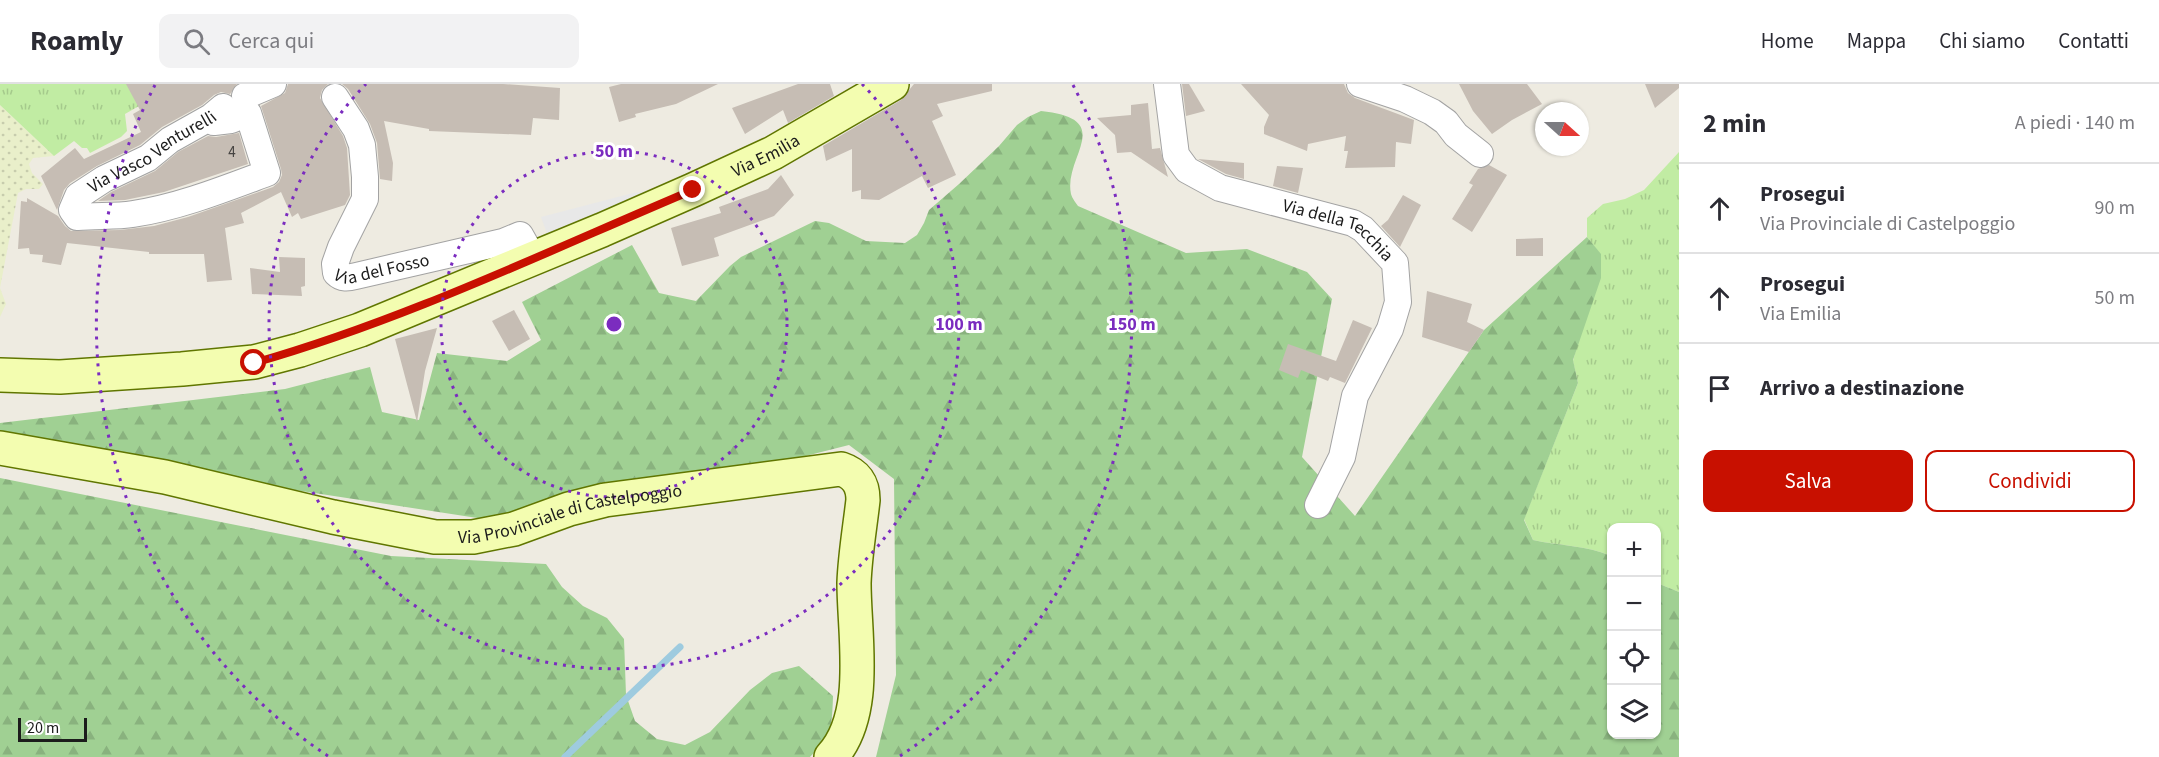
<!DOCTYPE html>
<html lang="it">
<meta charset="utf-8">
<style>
body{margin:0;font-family:"Source Sans 3",sans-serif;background:#f2f2f3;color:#2b2b33}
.controls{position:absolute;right:18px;bottom:18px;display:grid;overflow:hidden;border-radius:12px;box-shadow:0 2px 4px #0004}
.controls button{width:54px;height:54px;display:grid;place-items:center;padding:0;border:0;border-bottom:2px solid #e1e1e2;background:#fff;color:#2b2b33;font:30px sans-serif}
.compass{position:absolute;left:1535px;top:18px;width:54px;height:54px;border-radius:50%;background:#fff;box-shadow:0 2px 4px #0004;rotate:111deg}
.scale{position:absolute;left:18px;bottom:15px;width:69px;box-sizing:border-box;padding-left:6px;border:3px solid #1c1c1c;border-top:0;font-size:16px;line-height:21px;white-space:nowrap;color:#1c1c1c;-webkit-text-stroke:4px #fff;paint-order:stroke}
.stop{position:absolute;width:18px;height:18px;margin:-14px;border:4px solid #c81000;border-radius:50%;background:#fff}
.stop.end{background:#c81000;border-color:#fff;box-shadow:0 2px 6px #0008}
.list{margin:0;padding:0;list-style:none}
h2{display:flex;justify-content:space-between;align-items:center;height:78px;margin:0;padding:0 24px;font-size:26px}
h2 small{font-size:20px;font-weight:400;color:#7c7c81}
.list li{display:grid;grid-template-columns:39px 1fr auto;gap:18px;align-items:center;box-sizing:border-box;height:90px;padding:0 24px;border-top:2px solid #e1e1e2}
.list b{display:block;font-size:22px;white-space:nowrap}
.list p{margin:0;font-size:20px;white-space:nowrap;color:#7c7c81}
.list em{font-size:20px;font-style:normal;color:#7c7c81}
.actions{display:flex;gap:12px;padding:18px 24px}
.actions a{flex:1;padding:14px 0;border:2px solid #c81000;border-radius:12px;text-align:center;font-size:21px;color:#c81000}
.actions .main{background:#c81000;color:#fff}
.icon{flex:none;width:33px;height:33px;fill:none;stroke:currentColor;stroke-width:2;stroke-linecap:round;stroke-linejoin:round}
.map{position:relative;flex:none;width:1679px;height:673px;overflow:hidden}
header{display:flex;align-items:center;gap:36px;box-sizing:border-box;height:84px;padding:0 30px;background:#fff;border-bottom:2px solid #e1e1e2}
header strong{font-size:28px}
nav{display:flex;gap:33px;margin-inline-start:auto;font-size:21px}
.search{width:420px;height:54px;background:#f2f2f3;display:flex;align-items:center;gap:15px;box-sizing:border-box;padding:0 21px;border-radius:12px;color:#7c7c81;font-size:22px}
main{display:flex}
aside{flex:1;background:#fff}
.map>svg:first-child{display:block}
.farmland{fill:url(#farmland-dots)}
.grass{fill:url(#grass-tufts)}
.forest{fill:url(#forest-firs)}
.parking{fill:#e8e8e8}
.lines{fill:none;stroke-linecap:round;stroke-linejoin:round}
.stream{stroke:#9ecbdf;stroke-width:7}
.building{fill:#c6bdb4}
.street-casing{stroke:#a3a3a3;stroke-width:28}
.secondary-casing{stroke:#607600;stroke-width:36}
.street{stroke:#fff;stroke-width:26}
.secondary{stroke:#f3fdb0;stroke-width:33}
.route{stroke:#c81000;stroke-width:8}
.ring{fill:none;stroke:#7b2cbf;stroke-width:3;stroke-dasharray:3 6}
.labels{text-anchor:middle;stroke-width:6;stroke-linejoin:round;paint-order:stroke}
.number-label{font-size:15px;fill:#464442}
.street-label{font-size:18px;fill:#1c1c1c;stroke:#fff}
.centre{fill:#7b2cbf;stroke:#fff;stroke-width:3}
.ring-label{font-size:18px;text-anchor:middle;font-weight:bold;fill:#7b2cbf;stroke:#fff;stroke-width:6;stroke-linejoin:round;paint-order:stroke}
</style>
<header>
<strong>Roamly</strong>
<div class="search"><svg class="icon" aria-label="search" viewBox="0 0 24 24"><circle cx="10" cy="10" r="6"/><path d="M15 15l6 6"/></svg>Cerca qui</div>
<nav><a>Home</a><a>Mappa</a><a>Chi siamo</a><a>Contatti</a></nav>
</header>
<main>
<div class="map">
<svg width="1679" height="673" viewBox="0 0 1679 673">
<defs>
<pattern id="farmland-dots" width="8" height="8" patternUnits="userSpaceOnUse" patternTransform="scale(1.5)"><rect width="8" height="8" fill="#e9efca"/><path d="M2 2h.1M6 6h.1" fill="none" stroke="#c7ccad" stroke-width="1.8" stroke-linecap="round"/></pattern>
<pattern id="grass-tufts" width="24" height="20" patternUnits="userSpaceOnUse" patternTransform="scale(1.5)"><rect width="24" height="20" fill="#c1eca3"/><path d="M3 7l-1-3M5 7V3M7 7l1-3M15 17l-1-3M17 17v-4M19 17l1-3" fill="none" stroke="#a5ca8c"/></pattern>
<pattern id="forest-firs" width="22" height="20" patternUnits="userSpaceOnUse" patternTransform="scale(1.5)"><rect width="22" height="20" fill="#a0d093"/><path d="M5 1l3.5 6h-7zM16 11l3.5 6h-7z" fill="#89b27e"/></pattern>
</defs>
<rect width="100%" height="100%" fill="#eeebe1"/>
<path class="farmland" d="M0 21 54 72 33 74 29 80 32 89 43 100 39 105H26L18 109 0 204 6 220 0 233Z"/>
<g class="grass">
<path d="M0 0H162L153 14 125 30 127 47 121 53 90 69 87 64H82L74 57 54 72 0 21Z"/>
<path d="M1679 68V508L1657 499 1656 444H1612L1611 472C1587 461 1559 462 1533 456L1524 435 1578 299 1573 277 1601 171 1587 153V134L1603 120 1625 115 1644 106Z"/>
</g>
<g class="forest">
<path d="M1041 27C1118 35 1063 73 1071 110 1072 114 1076 119 1078 122L1186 169 1247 165 1307 188 1332 215 1302 373 1355 432 1484 246 1587 153 1601 170V194L1573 276 1578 299 1524 436 1533 456C1559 462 1587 461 1611 472L1612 650H1656L1657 499 1679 508V673H876L896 591 894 395 849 361 530 442 0 361V339L285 305 370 283 382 328 419 336 437 269 507 277 541 256 522 218 632 161 659 209 696 217 730 182 741 173 815 137 829 139 866 157 905 159 917 151 924 139 929 126 959 100 999 62 1017 41 1028 33Z"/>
<path d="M0 394 391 472 546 480 562 503 583 522 607 534 624 555 626 611 635 637 657 655 685 661 710 648 750 606 772 589 799 582 833 612C832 642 832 651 810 673H0Z"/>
</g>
<path class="parking" d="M661 105 549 155 541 133 633 109Z"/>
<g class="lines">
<path class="stream" d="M565 673 680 563"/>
</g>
<g class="building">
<path d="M126 0H237L230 10 221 8 214 11 202 21 162 43 140 61 97 82 70 99 64 106 57 126 41 92 75 64 84 75 141 48 133 30 140 26Z"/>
<path d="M288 0H328L322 6 320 14 343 52 347 64 350 111 345 121 301 135 298 129 292 133 281 108 241 129 244 139 225 144 232 196 207 198 204 170H149V168L67 159 61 181 42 178 43 171 30 170 29 164 18 165 21 117 27 118V114L58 132 65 142 71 147 120 146 154 142 188 133 273 103 279 98 282 91 281 85 261 22 285 9Z"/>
<path d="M342 0H503L560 4 559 36 533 34 531 51 429 47V45L384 37 393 79 392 97 380 95 377 59 370 40 348 5Z"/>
<path d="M621 0H718L676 20 635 30 636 33 619 38 609 3Z"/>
<path d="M798 0H830L834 12 788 39 783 26 745 50 732 24Z"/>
<path d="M914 0H992V7L937 20 943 32 932 37 956 91 928 104 922 92 879 116 861 115V106L852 108V65L826 77 823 62 901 16Z"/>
<path d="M1182 0H1189L1205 27 1186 32Z"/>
<path d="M1241 0H1344L1348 9 1355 14 1414 36 1411 60 1396 58 1395 83 1345 84 1348 67H1344L1346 52 1308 60 1307 67 1264 50V43L1269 31Z"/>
<path d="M1459 0H1527L1542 20 1512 36 1492 50 1473 27Z"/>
<path d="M1645 0H1679V4L1655 24Z"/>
<path d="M1148 19 1152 65 1160 64 1168 93 1131 68 1117 69 1115 51 1097 34 1131 31V21Z"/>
<path d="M239 49 248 80 164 108 125 116 98 117 111 108 155 87 178 68 208 52 216 53Z"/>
<path d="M1198 75 1244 79V95L1226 90Z"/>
<path d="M1489 81 1507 91 1472 148 1452 135 1473 101 1469 99 1478 85Z"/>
<path d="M1277 82 1303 84 1298 109 1273 102Z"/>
<path d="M781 91 794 111 774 132 714 154 719 172 682 182 671 144 721 129 719 123 768 105Z"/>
<path d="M1403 111 1421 121 1400 163 1381 142 1388 136Z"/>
<path d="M1543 154V172H1516V155Z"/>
<path d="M279 173 305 174V202L301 203 302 212 252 210 250 184 280 188Z"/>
<path d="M1427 207 1472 220 1467 238 1484 246 1469 268 1422 253Z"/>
<path d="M514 226 530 255 509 267 492 237Z"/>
<path d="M1353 236 1372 244 1345 299 1330 293 1328 297 1301 286 1298 294 1279 286 1288 260 1336 277Z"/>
<path d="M437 244 425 287 417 338 395 255Z"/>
</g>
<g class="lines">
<g class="street-casing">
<g id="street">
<path id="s1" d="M1167 0 1176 71 1187 86 1220 104 1353 139 1363 145 1395 179 1398 218 1390 245 1355 312 1342 373 1318 421"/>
<path d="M1360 0 1405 15 1432 28 1446 38 1456 51 1480 70"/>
<path d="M245 12 273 0"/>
<path id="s2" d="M335 13 356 45 362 61 365 93V115L341 163 335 180 336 189C342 195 348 194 356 192L503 158 520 151 533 174"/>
<path id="s3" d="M211 33 214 38 231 36 248 29 267 89C224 105 179 123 133 130 115 133 96 131 77 133L72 126 78 112 104 95 148 74 170 56 211 33 223 23"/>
</g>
</g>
<g class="secondary-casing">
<g id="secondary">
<path id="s4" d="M0 291 60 293 182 285 254 278 300 266 360 246 602 146 693 106 773 69 892 0"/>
<path id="s5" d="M0 364 165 393 333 433 435 453H473L514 445 569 425 605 416 841 385C856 390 863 400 863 416 860 443 855 471 854 499 854 552 870 631 831 673"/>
</g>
</g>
<use href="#street" class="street"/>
<use href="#secondary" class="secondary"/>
</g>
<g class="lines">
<path class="route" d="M254 279C405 236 548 167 693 106"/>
</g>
<g class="ring">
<circle cx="614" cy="240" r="173"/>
<path d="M862 0A345 345 0 1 1 366 0"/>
<path d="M328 672A518 518 0 0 1 155 1M1073 1A518 518 0 0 1 900 672"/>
</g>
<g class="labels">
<g class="number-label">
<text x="232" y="73">4</text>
</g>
<g class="street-label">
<text dy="6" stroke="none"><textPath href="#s3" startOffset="411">Via Vasco Venturelli</textPath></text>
<text dy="6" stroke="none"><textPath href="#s4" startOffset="807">Via Emilia</textPath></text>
<text dy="6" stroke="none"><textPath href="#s1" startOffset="255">Via della Tecchia</textPath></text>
<text dy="6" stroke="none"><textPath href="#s2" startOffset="238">Via del Fosso</textPath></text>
<text dy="6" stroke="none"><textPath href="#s5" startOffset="582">Via Provinciale di Castelpoggio</textPath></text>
</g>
</g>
<circle cx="614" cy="240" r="9" class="centre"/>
<g class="ring-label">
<text x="614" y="73">50 m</text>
<text x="959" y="246">100 m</text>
<text x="1132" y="246">150 m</text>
</g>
</svg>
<div class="controls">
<button>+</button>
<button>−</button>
<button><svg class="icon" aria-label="locate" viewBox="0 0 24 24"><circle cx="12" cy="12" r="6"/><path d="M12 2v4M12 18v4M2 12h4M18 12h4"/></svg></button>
<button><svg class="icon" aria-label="layers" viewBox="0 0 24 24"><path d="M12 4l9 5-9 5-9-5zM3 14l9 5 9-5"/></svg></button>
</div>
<svg class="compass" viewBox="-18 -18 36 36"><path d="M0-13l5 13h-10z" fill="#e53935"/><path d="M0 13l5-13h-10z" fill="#7c7c81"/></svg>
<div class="scale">20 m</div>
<div class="stop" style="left:254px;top:279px"></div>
<div class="stop end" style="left:693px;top:106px"></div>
</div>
<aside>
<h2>2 min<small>A piedi · 140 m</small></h2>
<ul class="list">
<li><svg class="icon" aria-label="ahead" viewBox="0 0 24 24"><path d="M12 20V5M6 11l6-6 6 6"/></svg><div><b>Prosegui</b><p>Via Provinciale di Castelpoggio</p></div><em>90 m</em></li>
<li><svg class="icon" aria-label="ahead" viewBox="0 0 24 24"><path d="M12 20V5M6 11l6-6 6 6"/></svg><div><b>Prosegui</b><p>Via Emilia</p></div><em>50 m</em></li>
<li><svg class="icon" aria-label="arrive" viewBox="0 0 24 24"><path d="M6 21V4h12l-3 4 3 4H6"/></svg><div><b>Arrivo a destinazione</b></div></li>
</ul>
<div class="actions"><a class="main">Salva</a><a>Condividi</a></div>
</aside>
</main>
